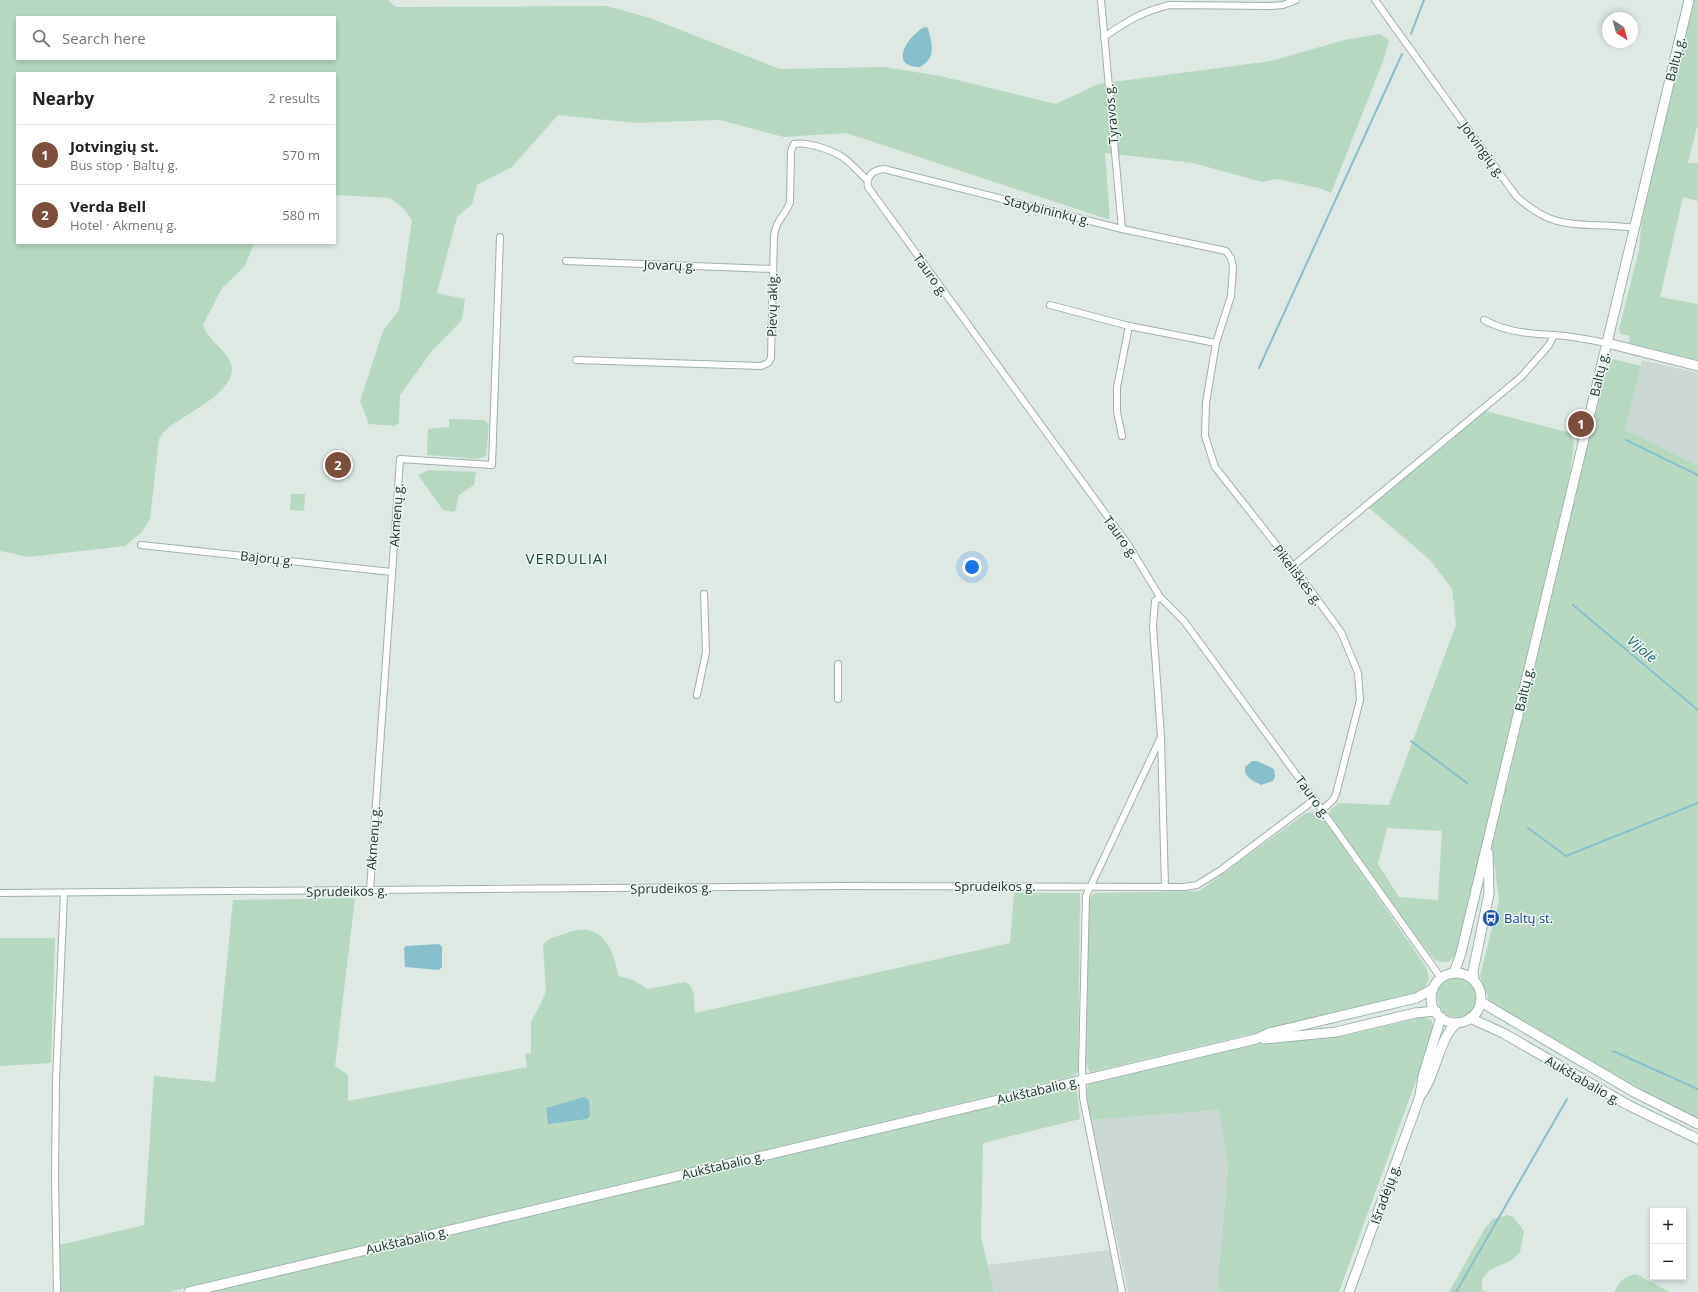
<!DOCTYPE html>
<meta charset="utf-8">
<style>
body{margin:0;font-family:"Open Sans",sans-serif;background:#f6f6f6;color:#222}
.controls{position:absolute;right:12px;bottom:12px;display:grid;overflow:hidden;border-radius:0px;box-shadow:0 2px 6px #0003}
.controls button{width:36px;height:36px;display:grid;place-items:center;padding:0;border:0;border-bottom:1px solid #e0e0e0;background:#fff;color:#222;font:20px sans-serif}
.compass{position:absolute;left:1602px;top:12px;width:36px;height:36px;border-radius:50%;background:#fff;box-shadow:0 2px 6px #0003;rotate:144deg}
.you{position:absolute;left:972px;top:567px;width:14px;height:14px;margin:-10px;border:3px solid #fff;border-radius:50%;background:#1a73e8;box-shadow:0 0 0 6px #1a73e833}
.badge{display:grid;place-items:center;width:26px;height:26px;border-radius:50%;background:#7c4e3c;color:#fff;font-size:13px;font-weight:700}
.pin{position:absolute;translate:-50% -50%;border:2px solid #fff;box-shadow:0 1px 4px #0006}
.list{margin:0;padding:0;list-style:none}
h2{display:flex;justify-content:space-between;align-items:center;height:52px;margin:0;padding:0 16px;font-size:17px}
h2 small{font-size:13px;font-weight:400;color:#767676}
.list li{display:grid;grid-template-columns:26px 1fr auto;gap:12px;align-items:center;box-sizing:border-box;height:60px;padding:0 16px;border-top:1px solid #e0e0e0}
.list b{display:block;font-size:15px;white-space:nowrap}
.list p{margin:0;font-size:13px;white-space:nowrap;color:#767676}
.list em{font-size:13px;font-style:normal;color:#767676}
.icon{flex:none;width:22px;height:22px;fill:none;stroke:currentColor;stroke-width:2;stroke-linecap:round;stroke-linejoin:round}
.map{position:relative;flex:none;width:1698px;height:1292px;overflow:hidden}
.search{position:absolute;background:#fff;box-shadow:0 2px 6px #0003;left:16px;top:16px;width:320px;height:44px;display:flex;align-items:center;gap:10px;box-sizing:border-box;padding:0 14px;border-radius:0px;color:#767676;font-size:15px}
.panel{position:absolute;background:#fff;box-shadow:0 2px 6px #0003;left:16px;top:72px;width:320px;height:172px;border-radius:0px}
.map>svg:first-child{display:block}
.built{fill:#ccd8d3}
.green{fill:#b7d9c2;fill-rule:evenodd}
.water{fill:#88bfcc}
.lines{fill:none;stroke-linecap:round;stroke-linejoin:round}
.stream{stroke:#88bfcc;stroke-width:2}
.street-casing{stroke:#a1b0ab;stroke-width:8}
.secondary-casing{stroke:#9eb4ac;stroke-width:11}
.street{stroke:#fff;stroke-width:6}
.secondary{stroke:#fff;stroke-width:9}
.labels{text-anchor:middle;stroke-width:3;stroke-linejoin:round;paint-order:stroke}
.street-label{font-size:13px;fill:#203732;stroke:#eef6f2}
.transit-label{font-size:13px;fill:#164399;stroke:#eef6f2;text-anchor:start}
.water-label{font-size:14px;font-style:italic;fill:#1f5f6f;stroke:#eef6f2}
.quarter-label{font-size:15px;letter-spacing:1px;fill:#1e483f;stroke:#eef6f2}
</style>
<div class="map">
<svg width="1698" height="1292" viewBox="0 0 1698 1292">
<rect width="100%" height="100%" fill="#dee9e4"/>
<g class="built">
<path d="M1642 360 1698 373V466L1625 429Z"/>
<path d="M1219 1110 1228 1168 1217 1292H1128L1091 1120Z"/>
<path d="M1109 1250 1118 1292H994L988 1265Z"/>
</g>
<g class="green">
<path d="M0 0H388L396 7 607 6 650 18 780 69 884 67 940 76 1056 104 1098 84 1271 61 1344 40 1380 34 1389 40 1384 59 1331 193 1319 188 1277 179 1262 182 1193 163 1105 153 1110 220 846 133 784 137 720 120 635 123 558 115 512 167 477 185 472 204 457 217 437 293 465 299 462 320 432 351 400 395 399 423 394 426 369 424 360 401 383 331 399 310 412 220 405 210 390 198 335 195V73H17V243H254L245 266 222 288 203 325C209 342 225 348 231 364 240 391 182 415 167 429 164 431 162 435 159 439L150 519 142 532 125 546 29 557 0 551ZM17 17H335V59H17Z"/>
<path d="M1694 0H1698V123L1688 163H1698V201L1683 197 1660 297 1698 304V360L1629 343 1630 336 1621 334 1619 329 1639 250 1642 218Z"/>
<path d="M1613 359 1641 366 1625 429 1698 466V1118L1597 1067 1493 1005 1489 1000 1480 976 1499 900 1492 847 1606 368H1608Z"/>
<path d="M1485 411 1571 433 1574 445 1569 479 1456 954 1449 962H1443L1435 960 1405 923 1330 816V810L1339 803 1389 805 1456 625 1452 589 1430 560 1368 507ZM1387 828 1442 831 1438 900 1399 897 1378 864Z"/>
<path d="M449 419 484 420 489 424 486 456 478 459 427 455 428 429 449 427Z"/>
<path d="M429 470 476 472 474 485 459 495 455 512 443 510 418 475Z"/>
<path d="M291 494H305L304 511 290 510Z"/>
<path d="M1319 812 1426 967 1429 977 1425 989 1408 997 1091 1072 1089 1071 1086 1062 1089 900 1094 893 1199 891 1306 813Z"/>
<path d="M1014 893H1080L1078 1072 1074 1076 169 1292H60V1245L144 1225 154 1076 215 1082 233 900 355 898 335 1066 348 1075V1101L527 1067 525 1054 531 1053V1022L542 1001 546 991 543 944C550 937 559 936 569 932 592 925 606 935 614 958 616 964 616 970 619 976L633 980 648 989 685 982C697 988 693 1001 695 1013L1010 943Z"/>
<path d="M0 938H55L51 1063 0 1066Z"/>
<circle cx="1457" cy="997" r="20"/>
<path d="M1423 1017 1431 1020 1433 1025 1432 1037 1339 1292H1217L1228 1168 1219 1110 1091 1120C1088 1108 1082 1094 1090 1083L1250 1045 1351 1034Z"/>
<path d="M1072 1087 1077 1090 1080 1119 983 1143 981 1237 994 1292H208Z"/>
<path d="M1507 1215 1513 1217 1524 1231 1520 1252 1512 1260 1490 1270 1482 1279V1289L1487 1292H1449L1485 1228 1493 1219Z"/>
<path d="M1636 1274 1670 1292H1614C1620 1281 1624 1276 1636 1274Z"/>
</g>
<g class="water">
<path d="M925 27 928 28C932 45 937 57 920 67 887 67 909 34 925 27Z"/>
<path d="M1252 761H1257L1274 769 1275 777 1273 781 1261 785C1252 780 1244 778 1245 767Z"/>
<path d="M439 944 442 947V967L439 970 405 967 404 948 406 946Z"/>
<path d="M584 1097 589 1100 590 1116 587 1119 548 1124 546 1108Z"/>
</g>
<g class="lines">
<g class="stream">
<path d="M1411 34 1424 0"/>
<path d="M1259 368 1402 54"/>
<path d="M1626 440 1698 475"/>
<path d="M1573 605 1698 710"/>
<path d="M1411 741 1467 783"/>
<path d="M1528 828 1566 856 1698 803"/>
<path d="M1613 1051 1698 1089"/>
<path d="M1456 1292 1567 1099"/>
</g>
<g class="street-casing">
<g id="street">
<path d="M1101 0 1122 229"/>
<path d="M1375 0 1516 196C1560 236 1583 220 1635 228"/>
<path d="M1104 37C1127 21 1143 11 1170 5L1271 6 1283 5 1296 0"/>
<path d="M566 261 773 269"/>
<path d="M1050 305 1129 326 1216 343"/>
<path d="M1484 320C1506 332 1530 334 1554 335 1572 336 1590 340 1607 343"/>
<path d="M576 360 761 366 768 363 771 358 774 236C776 219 785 217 790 202L791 151 794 144C802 142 808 145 816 146 844 154 847 160 867 180"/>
<path d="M1122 436 1117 412V387L1129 326"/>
<path d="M141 545 392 572"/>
<path d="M1293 566 1521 377 1549 345 1554 335"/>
<path d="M838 664V699"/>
<path d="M697 695 706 652 704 594"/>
<path d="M1161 739 1165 887"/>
<path d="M1322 810 1333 800 1336 794 1360 700 1358 673 1341 632 1293 566 1215 467 1205 436 1206 403 1216 343 1231 296 1233 267 1231 258 1226 251 1122 229 884 169C873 170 866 176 868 187L1129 546 1160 597 1184 621 1304 785 1441 978"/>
<path d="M370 890 400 459 492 465 500 237"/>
<path d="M0 893 839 886 1184 887 1197 885 1221 870 1314 800"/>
<path d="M57 1292 55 1178 56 1081 64 893"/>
<path d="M1122 1292 1083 1098 1082 1067 1086 896 1161 737 1153 626 1155 601 1160 597"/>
</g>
</g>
<g class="secondary-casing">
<g id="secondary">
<path d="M1607 343 1698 366"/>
<path d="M1454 973 1461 953 1689 0"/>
<circle cx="1456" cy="998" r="25"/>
<path d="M1474 979 1473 971 1489 894 1488 853"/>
<path d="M1481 1002 1634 1092 1698 1124"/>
<path d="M1470 1018 1503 1033 1628 1105 1698 1139"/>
<path d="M1264 1039 1336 1032 1415 1013 1436 1011"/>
<path d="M1420 1096 1423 1076 1441 1017"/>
<path d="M189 1292 1256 1039 1269 1033 1416 998 1433 989"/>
<path d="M1349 1292 1420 1096C1436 1076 1439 1037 1457 1023"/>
</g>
</g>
<use href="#street" class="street"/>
<use href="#secondary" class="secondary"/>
</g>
<defs>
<g id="bus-disc" transform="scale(0.9)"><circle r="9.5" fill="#1a4fb4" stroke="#eef6f2"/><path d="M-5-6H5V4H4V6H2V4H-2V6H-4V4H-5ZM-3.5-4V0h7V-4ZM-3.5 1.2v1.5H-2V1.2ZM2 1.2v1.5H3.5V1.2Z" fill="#fff"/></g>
</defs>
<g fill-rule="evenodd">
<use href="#bus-disc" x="1491" y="918"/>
</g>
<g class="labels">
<g class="street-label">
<text transform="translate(1675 59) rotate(-76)" y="5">Baltų g.</text>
<text transform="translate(1111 114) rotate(-95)" y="5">Tyravos g.</text>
<text transform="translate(1483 150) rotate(54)" y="5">Jotvingių g.</text>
<text transform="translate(1047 210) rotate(14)" y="5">Statybininkų g.</text>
<text transform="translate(670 265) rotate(2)" y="5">Jovarų g.</text>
<text transform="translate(931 275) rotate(54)" y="5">Tauro g.</text>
<text transform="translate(772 305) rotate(-89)" y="5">Pievų aklg.</text>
<text transform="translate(1599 374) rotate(-77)" y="5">Baltų g.</text>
<text transform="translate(396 515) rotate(-86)" y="5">Akmenų g.</text>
<text transform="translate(1121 537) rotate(54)" y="5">Tauro g.</text>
<text transform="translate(267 558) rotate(6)" y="5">Bajorų g.</text>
<text transform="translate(1298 575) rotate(53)" y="5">Pikeliškės g.</text>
<text transform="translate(1524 689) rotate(-77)" y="5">Baltų g.</text>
<text transform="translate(1313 797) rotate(54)" y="5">Tauro g.</text>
<text transform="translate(373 838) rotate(-86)" y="5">Akmenų g.</text>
<text x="995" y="891">Sprudeikos g.</text>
<text transform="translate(671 888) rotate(-1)" y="5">Sprudeikos g.</text>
<text transform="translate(347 891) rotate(-1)" y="5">Sprudeikos g.</text>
<text transform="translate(1583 1080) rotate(30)" y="5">Aukštabalio g.</text>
<text transform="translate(1038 1090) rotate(-13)" y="5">Aukštabalio g.</text>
<text transform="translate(723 1165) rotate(-13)" y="5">Aukštabalio g.</text>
<text transform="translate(1385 1194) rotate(-70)" y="5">Išradėjų g.</text>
<text transform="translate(407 1240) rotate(-13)" y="5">Aukštabalio g.</text>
</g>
<g class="transit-label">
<text x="1504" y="923">Baltų st.</text>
</g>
<g class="water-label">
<text transform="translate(1642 649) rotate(40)" y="5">Vijolė</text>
</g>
<g class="quarter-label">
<text x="567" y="564">VERDULIAI</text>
</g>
</g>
</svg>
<div class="controls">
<button>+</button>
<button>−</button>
</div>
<svg class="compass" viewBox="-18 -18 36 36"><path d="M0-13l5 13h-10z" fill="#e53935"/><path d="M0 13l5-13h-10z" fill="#767676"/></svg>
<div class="you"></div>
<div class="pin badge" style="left:1581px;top:424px">1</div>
<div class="pin badge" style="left:338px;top:465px">2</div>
<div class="search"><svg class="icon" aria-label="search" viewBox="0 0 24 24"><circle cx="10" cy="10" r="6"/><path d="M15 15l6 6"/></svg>Search here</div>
<section class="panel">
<h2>Nearby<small>2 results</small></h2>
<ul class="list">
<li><span class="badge">1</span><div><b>Jotvingių st.</b><p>Bus stop · Baltų g.</p></div><em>570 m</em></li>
<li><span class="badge">2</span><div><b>Verda Bell</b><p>Hotel · Akmenų g.</p></div><em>580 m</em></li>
</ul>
</section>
</div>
